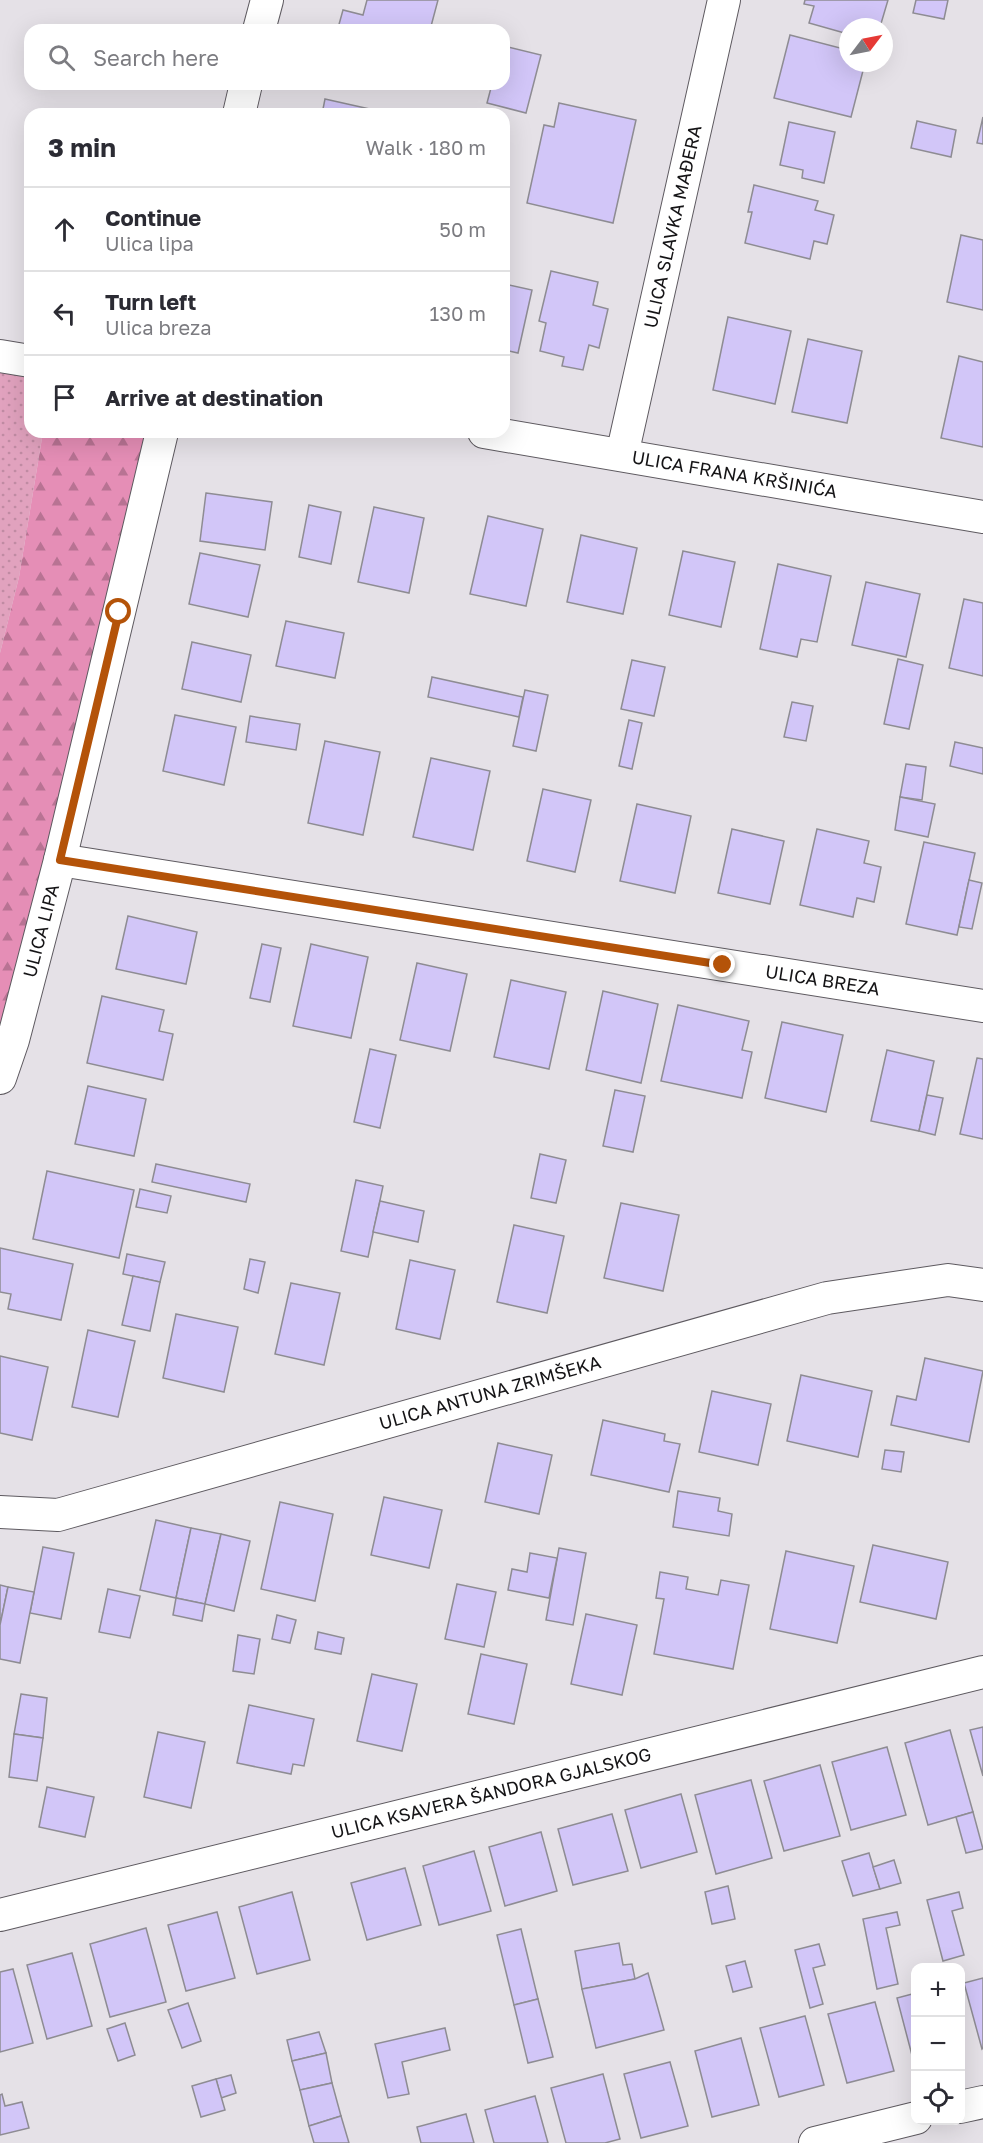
<!DOCTYPE html>
<meta charset="utf-8">
<style>
body{margin:0;font-family:"Golos Text",sans-serif;background:#f2f2f3;color:#2b2b33}
.controls{position:absolute;right:18px;bottom:18px;display:grid;overflow:hidden;border-radius:12px;box-shadow:0 6px 24px #0002}
.controls button{width:54px;height:54px;display:grid;place-items:center;padding:0;border:0;border-bottom:2px solid #e1e1e2;background:#fff;color:#2b2b33;font:30px sans-serif}
.compass{position:absolute;left:839px;top:18px;width:54px;height:54px;border-radius:50%;background:#fff;box-shadow:0 6px 24px #0002;rotate:58deg}
.stop{position:absolute;width:18px;height:18px;margin:-14px;border:4px solid #b45309;border-radius:50%;background:#fff}
.stop.end{background:#b45309;border-color:#fff;box-shadow:0 2px 6px #0008}
.list{margin:0;padding:0;list-style:none}
h2{display:flex;justify-content:space-between;align-items:center;height:78px;margin:0;padding:0 24px;font-size:26px}
h2 small{font-size:20px;font-weight:400;color:#7c7c81}
.list li{display:grid;grid-template-columns:39px 1fr auto;gap:18px;align-items:center;box-sizing:border-box;height:84px;padding:0 24px;border-top:2px solid #e1e1e2}
.list b{display:block;font-size:22px;white-space:nowrap}
.list p{margin:0;font-size:20px;white-space:nowrap;color:#7c7c81}
.list em{font-size:20px;font-style:normal;color:#7c7c81}
.icon{flex:none;width:33px;height:33px;fill:none;stroke:currentColor;stroke-width:2;stroke-linecap:round;stroke-linejoin:round}
.map{position:relative;flex:none;width:983px;height:2143px;overflow:hidden}
.search{position:absolute;background:#fff;box-shadow:0 6px 24px #0002;left:24px;top:24px;width:486px;height:66px;display:flex;align-items:center;gap:15px;box-sizing:border-box;padding:0 21px;border-radius:18px;color:#7c7c81;font-size:22px}
.panel{position:absolute;background:#fff;box-shadow:0 6px 24px #0002;left:24px;top:108px;width:486px;height:330px;border-radius:18px}
.map>svg:first-child{display:block}
.grass{fill:url(#grass-dots)}
.forest{fill:url(#forest-firs)}
.building{fill:#d2c6f8;stroke:#8e8c93;stroke-width:1.5}
.lines{fill:none;stroke-linecap:round;stroke-linejoin:round}
.minor-casing{stroke:#5e5a60;stroke-width:34}
.minor{stroke:#fff;stroke-width:32}
.route{stroke:#b45309;stroke-width:8}
.labels{text-anchor:middle;stroke-width:6;stroke-linejoin:round;paint-order:stroke}
.street-label{font-size:18px;fill:#151416;stroke:#f2eef4}
</style>
<div class="map">
<svg width="983" height="2143" viewBox="0 0 983 2143">
<defs>
<pattern id="grass-dots" width="8" height="8" patternUnits="userSpaceOnUse" patternTransform="scale(1.5)"><rect width="8" height="8" fill="#e1a2be"/><path d="M2 2h.1M6 6h.1" fill="none" stroke="#c08ba3" stroke-width="1.8" stroke-linecap="round"/></pattern>
<pattern id="forest-firs" width="22" height="20" patternUnits="userSpaceOnUse" patternTransform="scale(1.5)"><rect width="22" height="20" fill="#e58eb6"/><path d="M5 1l3.5 6h-7zM16 11l3.5 6h-7z" fill="#b87393"/></pattern>
</defs>
<rect width="100%" height="100%" fill="#e5e1e7"/>
<path class="grass" d="M0 356 30 361V432H43L19 577 0 653Z"/>
<path class="forest" d="M43 432H155L0 1030V653L19 577Z"/>
<g class="building">
<path d="M367 0H438L430 30 423 28 422 30H344L338 28 343 10 363 15Z"/>
<path d="M805 0H888L880 27H848V34L809 23 814 6 804 4Z"/>
<path d="M916 0H948L944 19 913 13Z"/>
<path d="M790 35 848 50V63H865L851 117 774 98Z"/>
<path d="M504 46 541 55 526 113 487 103 492 84H504Z"/>
<path d="M325 99 392 114H322Z"/>
<path d="M559 103 636 120 613 223 527 203 544 125 554 127Z"/>
<path d="M983 117V144L977 143Z"/>
<path d="M917 121 956 130 951 157 911 148Z"/>
<path d="M789 122 835 132 824 183 802 178 803 170 780 165Z"/>
<path d="M754 185 818 201 815 210 834 215 827 244 814 241 810 259 745 243 752 212H748Z"/>
<path d="M961 235 983 240V310L947 302Z"/>
<path d="M551 271 598 282 593 305 608 309 599 348 589 345 583 370 562 366 564 357 540 351 546 323 539 321Z"/>
<path d="M504 284 532 290 518 353 504 350Z"/>
<path d="M728 317 791 331 775 404 713 390Z"/>
<path d="M808 339 862 351 847 423 792 412Z"/>
<path d="M959 356 983 362V447L941 438Z"/>
<path d="M206 493 272 502 265 550 200 541Z"/>
<path d="M309 505 341 512 331 564 299 557Z"/>
<path d="M374 507 424 518 409 593 358 582Z"/>
<path d="M488 516 543 529 526 606 470 594Z"/>
<path d="M581 535 637 548 623 614 567 602Z"/>
<path d="M683 551 735 562 721 627 669 615Z"/>
<path d="M200 553 260 565 248 617 189 604Z"/>
<path d="M778 564 831 576 817 642 801 639 797 657 760 649Z"/>
<path d="M866 582 920 594 906 657 852 645Z"/>
<path d="M964 599 983 603V676L949 668Z"/>
<path d="M286 621 344 633 335 678 276 666Z"/>
<path d="M192 642 251 655 241 702 182 689Z"/>
<path d="M898 659 923 665 909 729 884 724Z"/>
<path d="M632 660 665 667 654 716 621 709Z"/>
<path d="M432 677 523 697 519 717 428 697Z"/>
<path d="M525 690 548 695 536 751 513 746Z"/>
<path d="M792 702 813 706 806 741 784 737Z"/>
<path d="M175 715 236 727 224 785 163 771Z"/>
<path d="M250 716 300 724 296 750 246 742Z"/>
<path d="M629 720 642 723 632 769 619 766Z"/>
<path d="M325 741 380 752 363 835 308 823Z"/>
<path d="M955 742 983 748V774L950 766Z"/>
<path d="M431 758 490 771 473 850 413 837Z"/>
<path d="M906 764 926 767 922 800 900 797Z"/>
<path d="M543 789 591 800 575 872 527 861Z"/>
<path d="M900 797 935 804 928 837 895 830Z"/>
<path d="M637 804 691 816 675 893 620 881Z"/>
<path d="M732 829 784 841 770 904 718 893Z"/>
<path d="M817 829 869 841 864 863 881 867 874 902 857 898 853 917 800 905Z"/>
<path d="M924 842 975 853 957 935 906 924Z"/>
<path d="M969 880 982 883 972 929 959 927Z"/>
<path d="M128 916 197 932 186 984 116 969Z"/>
<path d="M262 944 281 948 270 1002 250 998Z"/>
<path d="M311 944 368 957 351 1038 293 1026Z"/>
<path d="M417 963 467 974 450 1051 400 1040Z"/>
<path d="M511 980 566 992 549 1069 494 1057Z"/>
<path d="M603 991 658 1004 641 1083 586 1070Z"/>
<path d="M102 996 164 1010 159 1031 173 1034 163 1080 87 1063Z"/>
<path d="M678 1005 749 1021 742 1050 752 1052 742 1098 661 1081Z"/>
<path d="M782 1022 843 1035 826 1112 765 1098Z"/>
<path d="M370 1049 396 1055 380 1128 354 1122Z"/>
<path d="M887 1050 934 1061 919 1131 871 1121Z"/>
<path d="M977 1058 983 1059V1139L960 1134Z"/>
<path d="M88 1086 146 1099 134 1156 75 1144Z"/>
<path d="M615 1090 645 1096 633 1152 603 1146Z"/>
<path d="M927 1095 943 1098 935 1135 919 1131Z"/>
<path d="M540 1154 566 1160 556 1203 531 1198Z"/>
<path d="M156 1164 250 1184 246 1202 152 1182Z"/>
<path d="M47 1171 134 1190 119 1258 33 1239Z"/>
<path d="M356 1180 383 1186 368 1257 341 1251Z"/>
<path d="M140 1189 171 1196 167 1213 136 1207Z"/>
<path d="M380 1201 424 1211 418 1242 373 1232Z"/>
<path d="M621 1203 679 1215 663 1291 604 1278Z"/>
<path d="M514 1225 564 1236 547 1313 497 1302Z"/>
<path d="M0 1248 73 1264 61 1320 8 1309 11 1294 0 1292Z"/>
<path d="M127 1254 165 1262 160 1282 123 1274Z"/>
<path d="M250 1259 265 1262 258 1293 244 1289Z"/>
<path d="M410 1260 455 1270 440 1339 396 1329Z"/>
<path d="M133 1276 160 1282 150 1331 122 1325Z"/>
<path d="M291 1283 340 1293 324 1365 275 1354Z"/>
<path d="M176 1314 238 1327 224 1392 163 1378Z"/>
<path d="M88 1330 135 1341 118 1417 72 1407Z"/>
<path d="M0 1356 48 1367 32 1440 0 1433Z"/>
<path d="M925 1358 983 1371 969 1442 891 1425 897 1396 916 1400Z"/>
<path d="M801 1375 872 1391 858 1457 787 1441Z"/>
<path d="M712 1391 771 1404 758 1465 699 1452Z"/>
<path d="M603 1420 665 1434 664 1441 680 1444 669 1492 591 1475Z"/>
<path d="M498 1443 552 1455 539 1514 485 1502Z"/>
<path d="M885 1450 904 1452 901 1472 882 1469Z"/>
<path d="M678 1491 720 1498 718 1511 732 1514 729 1536 673 1527Z"/>
<path d="M384 1497 442 1510 429 1568 371 1555Z"/>
<path d="M280 1502 333 1514 315 1601 261 1589Z"/>
<path d="M156 1520 191 1528 176 1598 140 1590Z"/>
<path d="M191 1528 221 1534 205 1604 176 1598Z"/>
<path d="M221 1534 250 1541 234 1611 205 1604Z"/>
<path d="M873 1545 948 1562 936 1619 860 1602Z"/>
<path d="M43 1547 74 1553 61 1619 30 1613Z"/>
<path d="M559 1548 586 1553 573 1625 546 1620Z"/>
<path d="M786 1551 854 1566 837 1643 770 1629Z"/>
<path d="M530 1553 557 1558 549 1598 508 1590 512 1569 527 1572Z"/>
<path d="M660 1572 688 1577 686 1589 718 1595 721 1580 749 1585 733 1669 654 1654 664 1599 656 1598Z"/>
<path d="M457 1584 496 1592 484 1647 445 1639Z"/>
<path d="M0 1585 8 1587 0 1625Z"/>
<path d="M8 1587 34 1592 20 1663 0 1659V1625Z"/>
<path d="M108 1589 140 1596 130 1638 99 1632Z"/>
<path d="M176 1598 205 1604 202 1621 173 1615Z"/>
<path d="M586 1614 637 1625 622 1695 571 1684Z"/>
<path d="M277 1615 296 1620 290 1643 272 1639Z"/>
<path d="M318 1632 344 1638 341 1654 315 1649Z"/>
<path d="M238 1635 260 1639 254 1674 233 1671Z"/>
<path d="M481 1654 527 1664 514 1724 468 1714Z"/>
<path d="M372 1674 417 1684 402 1751 357 1741Z"/>
<path d="M21 1694 47 1698 43 1738 14 1734Z"/>
<path d="M249 1705 314 1719 304 1766 293 1764 291 1774 237 1763Z"/>
<path d="M983 1727V1776L970 1730Z"/>
<path d="M950 1730 973 1812 928 1825 905 1743Z"/>
<path d="M158 1732 205 1742 191 1808 144 1797Z"/>
<path d="M14 1734 43 1738 37 1781 9 1777Z"/>
<path d="M887 1747 906 1815 851 1830 832 1762Z"/>
<path d="M820 1765 840 1836 784 1851 764 1781Z"/>
<path d="M751 1780 772 1858 716 1874 695 1795Z"/>
<path d="M47 1787 94 1797 85 1837 39 1827Z"/>
<path d="M681 1794 697 1852 641 1868 625 1810Z"/>
<path d="M973 1812 983 1849 966 1853 956 1817Z"/>
<path d="M612 1814 628 1871 573 1885 558 1829Z"/>
<path d="M541 1832 557 1891 505 1906 489 1847Z"/>
<path d="M474 1851 491 1911 439 1925 423 1866Z"/>
<path d="M869 1853 880 1889 853 1896 842 1861Z"/>
<path d="M894 1860 901 1883 880 1889 873 1867Z"/>
<path d="M405 1868 421 1925 367 1940 351 1883Z"/>
<path d="M728 1886 735 1919 712 1924 705 1892Z"/>
<path d="M292 1892 310 1960 257 1974 239 1907Z"/>
<path d="M959 1892 963 1908 952 1911 964 1955 943 1961 927 1900Z"/>
<path d="M217 1912 235 1978 186 1991 168 1925Z"/>
<path d="M897 1912 900 1925 886 1928 898 1984 877 1989 863 1919Z"/>
<path d="M146 1928 166 2002 110 2017 90 1944Z"/>
<path d="M521 1929 538 1999 514 2005 497 1935Z"/>
<path d="M619 1943 623 1965 632 1964 635 1979 582 1989 575 1951Z"/>
<path d="M819 1944 825 1965 813 1968 823 2004 810 2008 795 1950Z"/>
<path d="M72 1953 92 2026 47 2039 27 1965Z"/>
<path d="M745 1961 752 1987 733 1992 726 1966Z"/>
<path d="M13 1969 33 2043 0 2052V1972Z"/>
<path d="M648 1973 664 2030 596 2048 582 1989 635 1979Z"/>
<path d="M983 1978V2048L982 2049 964 1983Z"/>
<path d="M916 1993V2062L914 2063 897 1998Z"/>
<path d="M538 1999 553 2057 528 2063 514 2005Z"/>
<path d="M875 2002 894 2071 847 2083 828 2014Z"/>
<path d="M188 2003 201 2041 182 2048 168 2010Z"/>
<path d="M805 2016 824 2085 779 2097 760 2028Z"/>
<path d="M125 2023 135 2055 118 2061 107 2029Z"/>
<path d="M445 2028 450 2050 402 2062 409 2094 388 2098 375 2044Z"/>
<path d="M319 2032 326 2053 292 2061 287 2040Z"/>
<path d="M741 2038 759 2105 712 2117 695 2051Z"/>
<path d="M326 2053 332 2083 300 2090 292 2061Z"/>
<path d="M670 2062 688 2126 641 2138 624 2074Z"/>
<path d="M603 2074 620 2139 605 2143H566L551 2088Z"/>
<path d="M231 2075 236 2093 221 2098 216 2079Z"/>
<path d="M216 2079 225 2110 201 2117 192 2086Z"/>
<path d="M332 2083 341 2116 309 2126 300 2090Z"/>
<path d="M2 2094 5 2106 22 2102 29 2128 0 2135V2095Z"/>
<path d="M535 2096 548 2143H494L485 2110Z"/>
<path d="M466 2114 474 2143H421L417 2127Z"/>
<path d="M341 2116 349 2143H314L309 2126Z"/>
</g>
<g class="lines">
<g class="minor-casing">
<g id="minor">
<path d="M259 30 267 0"/>
<path d="M239 114 246 84"/>
<path d="M0 356 30 361"/>
<path id="s1" d="M484 432 983 517"/>
<path id="s2" d="M622 455 724 0"/>
<path id="s3" d="M60 860 983 1006"/>
<path id="s4" d="M0 1078 13 1040 60 860 162 432"/>
<path id="s5" d="M0 1512 58 1515 827 1298 948 1280 983 1285"/>
<path id="s6" d="M0 1915 983 1672"/>
<path d="M960 2107 983 2102"/>
<path d="M815 2143 916 2118"/>
</g>
</g>
<use href="#minor" class="minor"/>
</g>
<g class="lines">
<path class="route" d="M119 612 60 860 723 965"/>
</g>
<g class="labels">
<g class="street-label">
<text dy="6" stroke="none"><textPath href="#s2" startOffset="234">ULICA SLAVKA MAĐERA</textPath></text>
<text dy="6" stroke="none"><textPath href="#s1" startOffset="254">ULICA FRANA KRŠINIĆA</textPath></text>
<text dy="6" stroke="none"><textPath href="#s4" startOffset="153">ULICA LIPA</textPath></text>
<text dy="6" stroke="none"><textPath href="#s3" startOffset="772">ULICA BREZA</textPath></text>
<text dy="6" stroke="none"><textPath href="#s5" startOffset="507">ULICA ANTUNA ZRIMŠEKA</textPath></text>
<text dy="6" stroke="none"><textPath href="#s6" startOffset="506">ULICA KSAVERA ŠANDORA GJALSKOG</textPath></text>
</g>
</g>
</svg>
<div class="controls">
<button>+</button>
<button>−</button>
<button><svg class="icon" aria-label="locate" viewBox="0 0 24 24"><circle cx="12" cy="12" r="6"/><path d="M12 2v4M12 18v4M2 12h4M18 12h4"/></svg></button>
</div>
<svg class="compass" viewBox="-18 -18 36 36"><path d="M0-13l5 13h-10z" fill="#e53935"/><path d="M0 13l5-13h-10z" fill="#7c7c81"/></svg>
<div class="stop" style="left:119px;top:612px"></div>
<div class="stop end" style="left:723px;top:965px"></div>
<div class="search"><svg class="icon" aria-label="search" viewBox="0 0 24 24"><circle cx="10" cy="10" r="6"/><path d="M15 15l6 6"/></svg>Search here</div>
<section class="panel">
<h2>3 min<small>Walk · 180 m</small></h2>
<ul class="list">
<li><svg class="icon" aria-label="ahead" viewBox="0 0 24 24"><path d="M12 20V5M6 11l6-6 6 6"/></svg><div><b>Continue</b><p>Ulica lipa</p></div><em>50 m</em></li>
<li><svg class="icon" aria-label="left" viewBox="0 0 24 24"><path d="M17 20v-9H6M10 6l-5 5 5 5"/></svg><div><b>Turn left</b><p>Ulica breza</p></div><em>130 m</em></li>
<li><svg class="icon" aria-label="arrive" viewBox="0 0 24 24"><path d="M6 21V4h12l-3 4 3 4H6"/></svg><div><b>Arrive at destination</b></div></li>
</ul>
</section>
</div>
